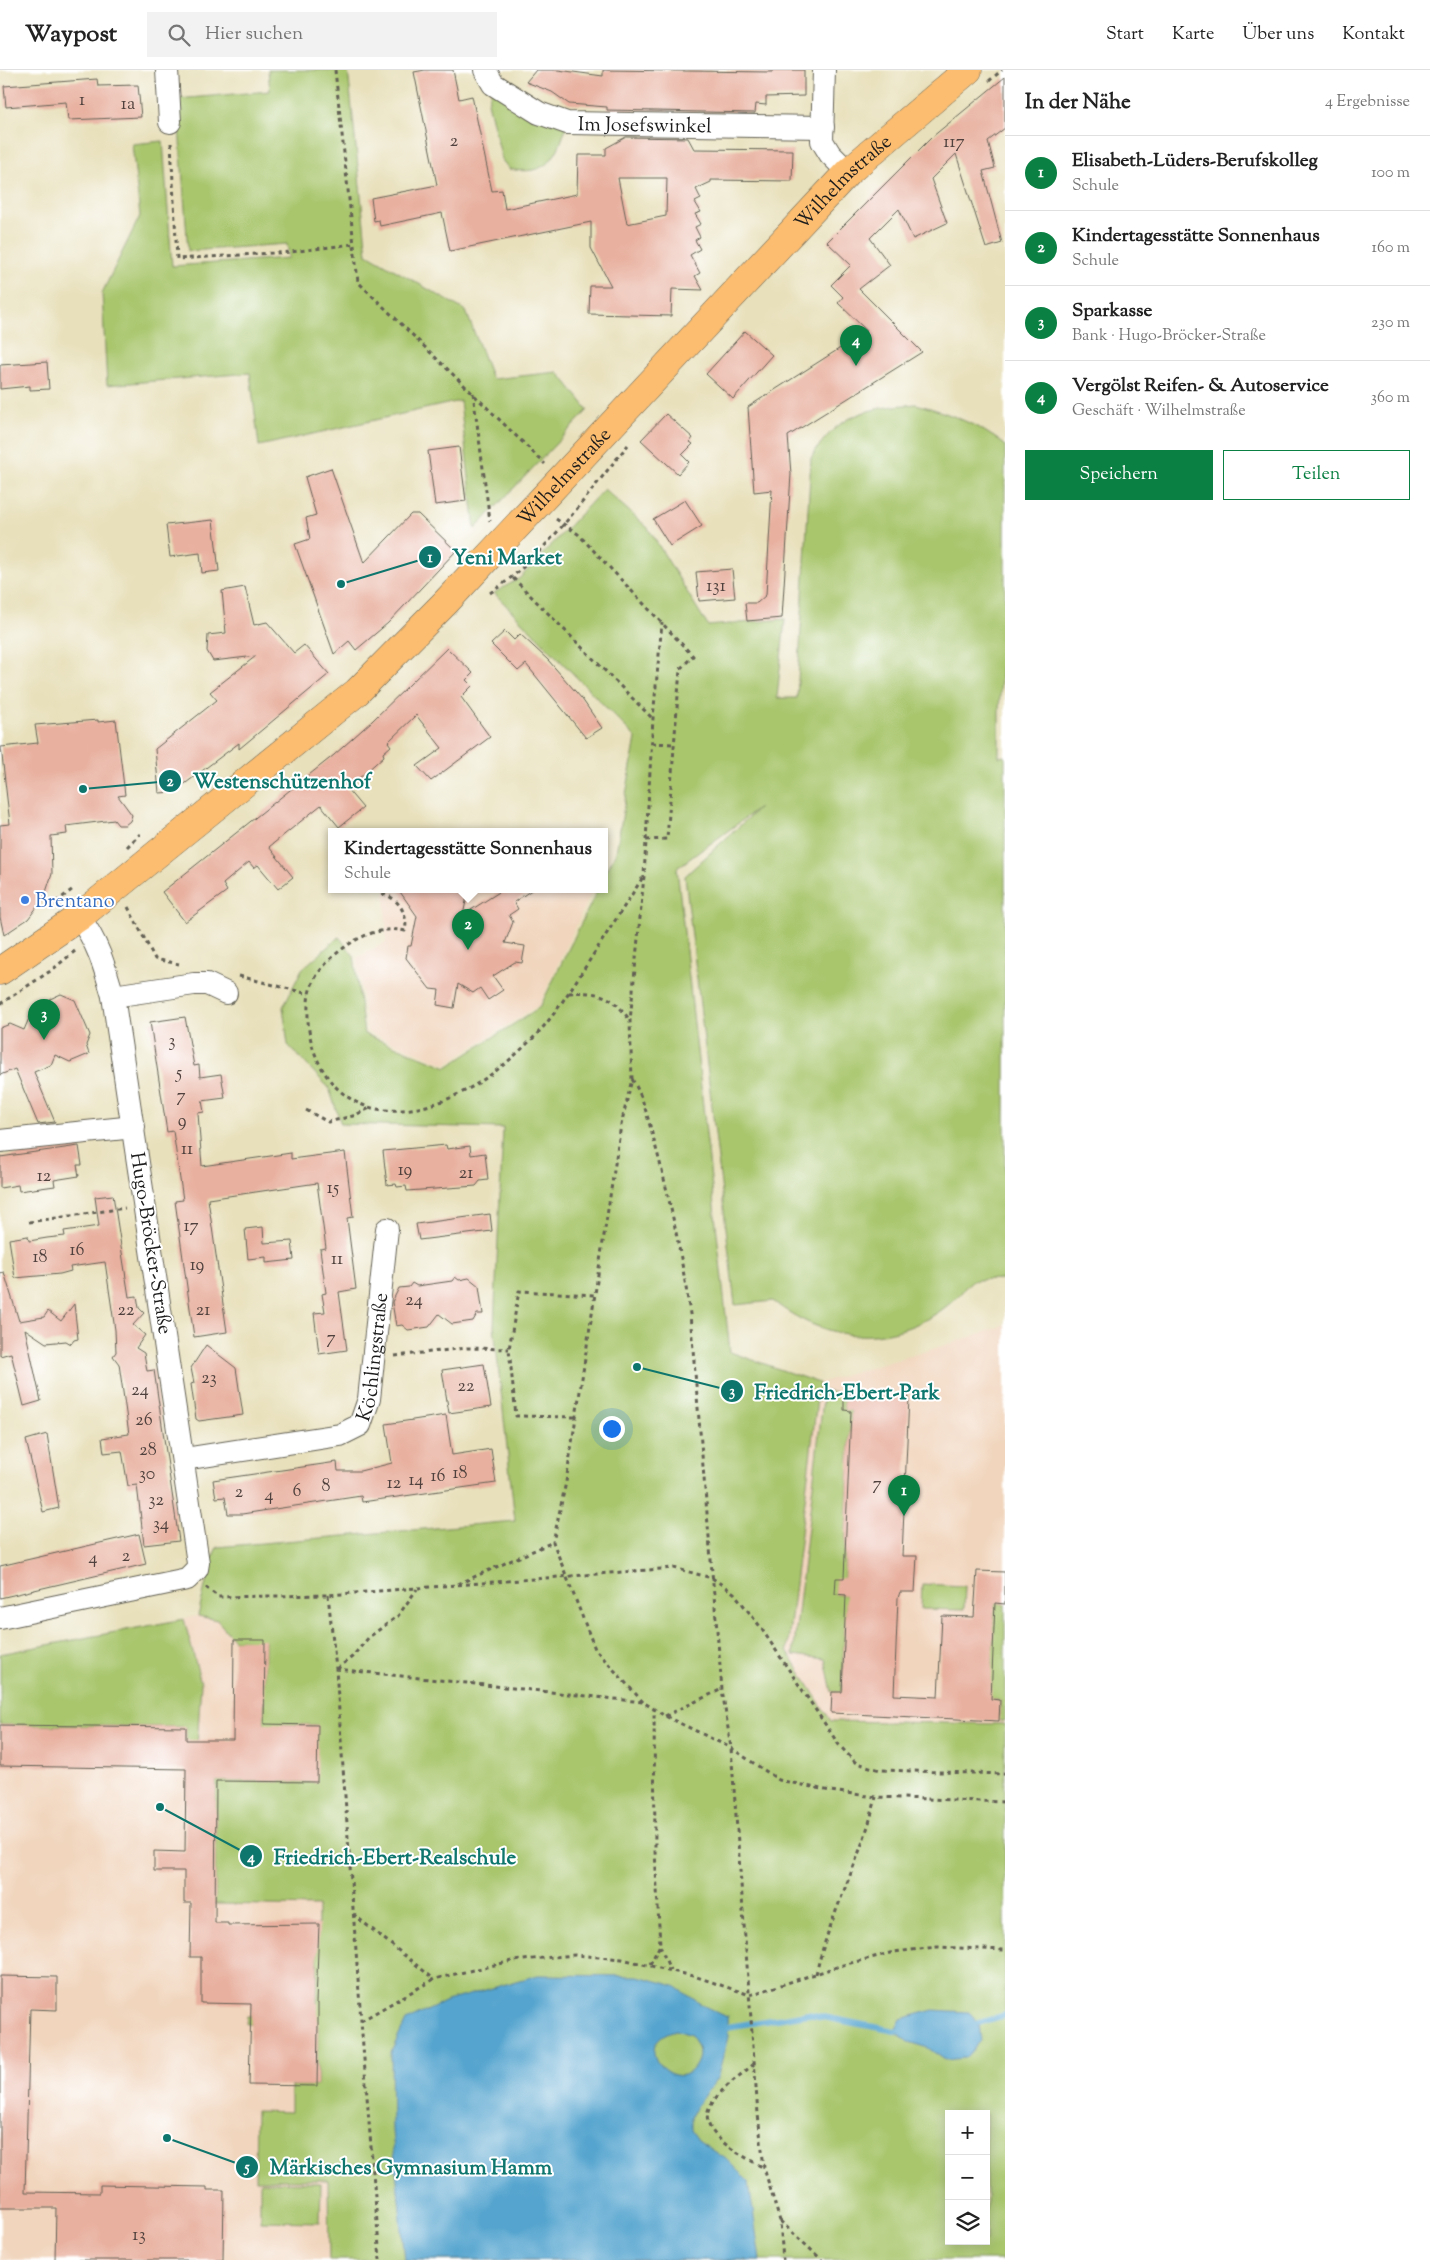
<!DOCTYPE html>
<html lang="de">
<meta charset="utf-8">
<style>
body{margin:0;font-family:"Sorts Mill Goudy",serif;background:#f2f2f2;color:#222}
.controls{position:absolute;right:15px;bottom:15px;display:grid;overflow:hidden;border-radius:0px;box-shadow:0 2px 12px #0003}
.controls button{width:45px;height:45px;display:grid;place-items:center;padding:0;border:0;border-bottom:1px solid #e0e0e0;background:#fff;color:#222;font:25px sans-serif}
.you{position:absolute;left:611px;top:1358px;width:18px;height:18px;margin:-12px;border:4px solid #fff;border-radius:50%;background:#1a73e8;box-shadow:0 0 0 8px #1a73e833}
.badge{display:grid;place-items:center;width:32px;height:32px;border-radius:50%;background:#0b8043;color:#fff;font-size:16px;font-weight:700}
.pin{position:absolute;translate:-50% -41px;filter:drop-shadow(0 1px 2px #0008)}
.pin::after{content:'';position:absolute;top:26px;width:18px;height:15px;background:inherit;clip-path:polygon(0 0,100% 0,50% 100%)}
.popup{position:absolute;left:328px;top:758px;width:280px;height:65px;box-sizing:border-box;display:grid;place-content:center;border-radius:0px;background:#fff;filter:drop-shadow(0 1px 4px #0005);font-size:16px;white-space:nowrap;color:#767676}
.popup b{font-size:19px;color:#222}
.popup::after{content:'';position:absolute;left:50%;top:100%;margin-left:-10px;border:10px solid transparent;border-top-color:#fff}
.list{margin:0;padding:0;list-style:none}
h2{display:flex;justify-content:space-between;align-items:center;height:65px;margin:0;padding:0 20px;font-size:21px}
h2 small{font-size:16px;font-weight:400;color:#767676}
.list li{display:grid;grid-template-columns:32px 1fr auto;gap:15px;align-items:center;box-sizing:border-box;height:75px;padding:0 20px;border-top:1px solid #e0e0e0}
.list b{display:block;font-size:19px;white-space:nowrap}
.list p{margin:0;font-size:16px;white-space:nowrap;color:#767676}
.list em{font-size:16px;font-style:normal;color:#767676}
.actions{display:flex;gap:10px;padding:15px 20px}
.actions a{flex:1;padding:11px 0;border:1px solid #0b8043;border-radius:0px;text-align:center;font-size:18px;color:#0b8043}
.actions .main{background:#0b8043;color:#fff}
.icon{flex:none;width:28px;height:28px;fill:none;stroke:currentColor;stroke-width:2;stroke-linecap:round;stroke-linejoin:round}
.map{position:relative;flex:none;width:1005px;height:2190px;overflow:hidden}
header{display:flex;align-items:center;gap:30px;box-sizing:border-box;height:70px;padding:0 25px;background:#fff;border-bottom:1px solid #e0e0e0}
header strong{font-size:24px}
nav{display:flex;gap:28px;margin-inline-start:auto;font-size:18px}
.search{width:350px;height:45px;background:#f2f2f2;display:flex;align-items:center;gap:12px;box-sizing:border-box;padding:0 18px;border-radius:0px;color:#767676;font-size:19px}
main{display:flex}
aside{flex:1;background:#fff}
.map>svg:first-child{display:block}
.built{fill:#f1d5bd}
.green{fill:#a9c66d;stroke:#627144;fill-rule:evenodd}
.water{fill:#55a4cf;stroke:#386076;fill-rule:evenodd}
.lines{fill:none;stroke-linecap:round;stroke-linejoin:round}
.stream{stroke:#55a4cf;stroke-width:6}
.building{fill:#e8b09f;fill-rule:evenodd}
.minor-casing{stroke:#636154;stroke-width:24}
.major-casing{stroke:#636154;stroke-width:29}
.path{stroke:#636154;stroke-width:3;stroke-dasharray:4 4;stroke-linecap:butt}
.minor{stroke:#fff;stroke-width:22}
.major{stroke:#fcbd6f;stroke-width:28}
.shop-dot{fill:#3f7fe0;stroke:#fff;stroke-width:2}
.labels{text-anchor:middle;stroke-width:4;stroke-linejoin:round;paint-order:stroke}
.number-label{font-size:18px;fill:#4f413d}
.street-label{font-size:20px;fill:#1c1c1c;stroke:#fff}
.shop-label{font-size:20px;fill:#366cbe;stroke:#fff;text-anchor:start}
.leader{fill:none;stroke:#0f766e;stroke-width:2}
.callout-dot{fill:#0f766e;stroke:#fff;stroke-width:2}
.mark-label{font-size:15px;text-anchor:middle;font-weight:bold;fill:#fff}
.callout-label{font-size:21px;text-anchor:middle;font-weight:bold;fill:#0f766e;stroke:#fff;stroke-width:4;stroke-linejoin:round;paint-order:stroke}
</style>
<header>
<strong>Waypost</strong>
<div class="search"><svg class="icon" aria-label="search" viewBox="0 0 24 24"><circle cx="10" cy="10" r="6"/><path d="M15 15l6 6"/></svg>Hier suchen</div>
<nav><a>Start</a><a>Karte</a><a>Über uns</a><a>Kontakt</a></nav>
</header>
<main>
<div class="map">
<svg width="1005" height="2190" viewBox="0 0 1005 2190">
<rect width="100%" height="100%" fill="#fff"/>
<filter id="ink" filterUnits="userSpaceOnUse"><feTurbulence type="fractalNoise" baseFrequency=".02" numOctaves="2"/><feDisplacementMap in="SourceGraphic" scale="10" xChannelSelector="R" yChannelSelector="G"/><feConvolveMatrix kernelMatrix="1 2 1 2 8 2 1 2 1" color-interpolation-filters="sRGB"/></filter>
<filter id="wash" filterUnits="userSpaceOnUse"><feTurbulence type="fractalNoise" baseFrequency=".0096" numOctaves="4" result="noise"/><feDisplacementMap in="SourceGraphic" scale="20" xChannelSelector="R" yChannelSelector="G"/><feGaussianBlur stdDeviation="1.12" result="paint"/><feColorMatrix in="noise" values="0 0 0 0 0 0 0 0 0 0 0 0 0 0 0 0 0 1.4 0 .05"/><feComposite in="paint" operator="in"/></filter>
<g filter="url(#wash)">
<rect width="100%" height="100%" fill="#e8e0bb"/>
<g class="built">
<path d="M385 819H593L539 935 446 994 367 962 357 888 386 872Z"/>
<path d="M1005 1255V1654L831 1652 787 1580 819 1313 930 1280Z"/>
<path d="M198 1546 313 1566 340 2190H0V1584Z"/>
</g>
<g class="green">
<path d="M268 0H348L367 184 466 241 492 309 558 302 588 340 475 459 460 331 259 376 250 303 107 315 102 223 140 146 132 74 163 71 172 196 289 188 287 174 188 181 177 29 270 21Z"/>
<path d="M493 14 567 53C558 87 547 107 509 99L502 90 488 32Z"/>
<path d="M916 334C949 343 978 354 1005 375V541L999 641V687L1005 686V1209C996 1210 979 1208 971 1212 967 1214 963 1221 960 1224 952 1232 944 1239 934 1245 879 1278 822 1269 773 1231L735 1235 685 806 759 738 677 798 730 1282 819 1313 787 1581 831 1651 1005 1654V2190H329L328 2110H255L256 2041 291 2042V2016H317L318 1956 246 1954 247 1946H317L318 1836 215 1834 216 1711 316 1712 317 1655 282 1654 281 1662H264L265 1571 234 1570 217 1550 198 1546 211 1491 217 1477 515 1451 494 1257 503 1058 341 1054 329 1018 288 975 283 937 302 899 339 867 354 886 364 964 447 997 540 937 598 819H604V807L616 782 636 668 494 523 520 508 604 419 648 458 708 556 785 549 777 628H797L811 388C838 343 867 338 916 334ZM949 2044H986V2171H949Z"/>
<path d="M824 1321 844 1324V1340L851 1341 844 1508 835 1524 847 1525 841 1622H832L825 1589 793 1585Z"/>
<path d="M922 1514 965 1516 964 1540 921 1539Z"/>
<path d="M995 1533 1005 1534V1651H999L1000 1630 990 1629Z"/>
<path d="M184 1549 201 1613 197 1677H186V1657L0 1655V1584Z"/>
<path d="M260 2112 321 2113 320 2152 260 2151Z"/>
</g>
<g class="water">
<path d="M538 1905 638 1906 675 1916 702 1935 727 1947 728 1967 717 2009 696 2036 691 2047V2060L698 2070 726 2089 749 2112 760 2190H405L392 2061 391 1982 406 1951 447 1931ZM676 1960 691 1965C697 1973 701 1981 698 1990 682 2033 622 1974 676 1960Z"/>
<path d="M933 1940 969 1942 979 1953 981 1971 965 1988 945 1990 928 1978 908 1972 895 1961 901 1949Z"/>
</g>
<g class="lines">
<g class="stream">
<path d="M979 1953 1005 1945"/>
<path d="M727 1957 808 1944 895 1961"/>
</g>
</g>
<g id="blocks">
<g class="building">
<path d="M425 0H453L459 29 472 26 492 121 502 120 505 139 577 124 578 85H606V78L626 67 688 68 694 79 793 80 792 111 711 110V112L696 119 701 129 695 132 701 142 695 144 701 154 695 157 700 167 695 170 700 179 690 185 700 203 695 206 703 220 672 219 671 246 589 244 590 216H611L591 178V152L450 181 442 143 380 156 379 150 374 151 371 128 437 115 414 2ZM618 108H667L666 146 627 154Z"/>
<path d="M536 0H558L603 6V0L772 2V0H804V26L766 27V35L756 34 755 43 607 40V37L569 34 552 22 526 12Z"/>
<path d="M1005 7V58L988 71 995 98 983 101 1002 173 986 178 956 84 931 109 947 153 913 169 899 139 870 168 890 195 859 219 922 282 788 366 791 404 782 548 747 551 745 533H757L766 525 772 420 754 422 748 337 867 261 838 233 843 227 831 215 851 195 827 172 932 67Z"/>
<path d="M97 9 98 16 138 15 141 47 68 50 66 32 6 37 4 16Z"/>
<path d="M745 261 772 285 733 329 706 304Z"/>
<path d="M47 292 49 319 30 320V316L0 319V295Z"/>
<path d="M666 344 693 368 690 372 693 374 682 385 689 392 678 404 641 370Z"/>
<path d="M459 377 466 431 435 435 428 381Z"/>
<path d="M331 398 364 493 411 444H418L456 481 388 553 356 580 349 571 334 584 295 474 310 469 306 448 316 445 305 407Z"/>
<path d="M685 430 702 456 670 476 653 449Z"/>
<path d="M213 450 219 501 202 503 200 483 170 487 166 455Z"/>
<path d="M732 499 735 528 699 531 696 502Z"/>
<path d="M245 517 254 555 267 552 294 583 304 575 329 604 239 679V673L174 722 159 723 155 679 217 630 210 622 256 586 213 591 207 581 208 565 226 563 222 521Z"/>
<path d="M505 561 514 570 520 564 548 590 582 629 602 658 586 668 526 594 518 601 491 574Z"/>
<path d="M447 578 473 603 466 610 472 616 461 627 490 667 431 711 417 696 442 678 416 645 388 672 391 676 383 683 384 686 347 719 363 738 339 757 321 735 269 777 293 807 278 819 258 795 254 798 249 792 223 814 227 821 185 852 162 822 334 685 372 651Z"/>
<path d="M98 650V652L116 650 125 725 118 726 132 745 130 751 125 755H118L114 750 66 756 67 764 51 766 52 804 44 828 28 849 4 865 0 847V755L10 754 1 677 38 673 35 655Z"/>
<path d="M398 819H448L468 822 463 845 504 819H533L514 832 518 839 509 845 513 852 505 873 525 876 522 893 515 892 493 906 503 920 488 930 480 918 473 923 458 914 454 938 437 935 439 920 430 919 406 888 408 876H411L417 846Z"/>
<path d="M61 924 75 930 90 965 86 975 89 984 70 992 55 985 51 995 34 1002 55 1052 38 1054 15 999 0 1005V958L10 954 24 960 30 946 46 939 50 929Z"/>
<path d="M185 947 194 996 199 995 200 1007 221 1004 225 1028 202 1031 204 1042 198 1043 202 1096 291 1083V1089L345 1082 353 1147 347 1148 356 1219 339 1222 347 1280 319 1284 314 1243 325 1242 322 1224 326 1223 320 1179 326 1178 317 1113 208 1129 227 1262 194 1267 175 1131 183 1130 173 1061 167 1062 150 952Z"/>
<path d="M446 1075 447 1079 470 1076 471 1085 485 1083 488 1110 480 1111 476 1116 407 1121 406 1116 397 1117 396 1114 387 1115 383 1081Z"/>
<path d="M79 1076 82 1095H77L79 1106 54 1110 55 1116 19 1121 18 1115 0 1118V1087Z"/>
<path d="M113 1125 129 1227 137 1226 139 1238 144 1243 133 1255 145 1265 136 1278 144 1283 147 1301 154 1300 179 1471 144 1475 137 1415 128 1416 122 1381 104 1383 102 1368 129 1364 119 1294 113 1286 116 1282 115 1260 105 1192 70 1197 71 1201 60 1204 15 1208 9 1169 28 1166 29 1171 47 1168 65 1166 64 1161 99 1156 95 1127Z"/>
<path d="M490 1144 492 1161 419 1170 416 1154Z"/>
<path d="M263 1157 264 1173 292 1171 294 1190 266 1193V1187L248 1189 245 1159Z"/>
<path d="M4 1202 19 1251 44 1247 48 1241 61 1251 74 1234 78 1269 74 1270 71 1274 66 1271 46 1273 25 1259 41 1331 24 1336 11 1283 0 1286V1203Z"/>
<path d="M455 1207 459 1210 469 1208 479 1216 483 1244H477L473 1251 452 1254 439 1244 429 1257 408 1260 402 1255 396 1256 392 1232 399 1218 409 1217 412 1213 417 1216 452 1211Z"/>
<path d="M206 1275 236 1298 243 1345 199 1351 196 1349 191 1314 194 1313 191 1298Z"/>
<path d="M484 1294 491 1337 449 1343 442 1300Z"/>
<path d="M844 1324 909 1327 902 1486H917L915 1522H900L898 1528 894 1625 938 1627 942 1546 974 1547 977 1501 1005 1502V1534L995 1533 991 1629 1000 1630 999 1651 831 1643 832 1622H842L846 1525 835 1524 836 1508H844L851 1341 844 1340Z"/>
<path d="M446 1345 452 1385 491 1379 496 1413 362 1432 361 1426 242 1444H228L225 1427 216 1428 213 1410 337 1392 338 1401H360L392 1393 386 1354Z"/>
<path d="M47 1364 59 1438 43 1442 26 1370Z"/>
<path d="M139 1464 146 1494 0 1528V1496Z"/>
<path d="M234 1570H265L264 1654 318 1655 317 1712 216 1711 215 1853H228V1855L319 1854 316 1933H318V1955L317 2016 249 2015 251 1934 201 1933V1887H190L191 1833H184V1801H154V1781L185 1782 186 1699 0 1696V1655L186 1657V1670H233Z"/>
<path d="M0 1906 57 1907V1940L30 1939 25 2122 100 2123V2115L207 2117V2120H224L223 2190H55L56 2138H0Z"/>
</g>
</g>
</g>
<g filter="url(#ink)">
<use href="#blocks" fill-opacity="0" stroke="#636154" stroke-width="1"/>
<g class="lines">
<g class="minor-casing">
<g id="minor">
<path d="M167 0 170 52"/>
<path id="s1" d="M485 0 493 14 539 43 567 53 823 57"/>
<path d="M824 0 822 71 830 84 848 102"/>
<path d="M113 926 194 914H207L226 923"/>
<path d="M0 1071 134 1057"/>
<path id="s2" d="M184 1389 340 1365 360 1355 369 1329 387 1159"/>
<path d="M0 1548 187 1509 197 1499 198 1493 113 926C104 895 98 873 79 847"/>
</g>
</g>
<g class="major-casing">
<g id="major">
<path id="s3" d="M0 901 79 847 357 622 446 532 848 102 968 0"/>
</g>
</g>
<g class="path">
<path d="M335 0 358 212 545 394"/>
<path d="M989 11 1002 0"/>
<path d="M171 73 177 189 291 182 353 174"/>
<path d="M473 323 490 451"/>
<path d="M556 449 578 464 693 586 680 599 667 769 646 770"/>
<path d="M513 508 652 648"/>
<path d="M490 523C544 488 587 424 628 375"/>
<path d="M652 673 673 674"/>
<path d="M127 777 140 764"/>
<path d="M382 824C398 827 409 845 405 861 385 856 361 865 345 877 331 887 317 901 311 917 307 927 308 939 308 950 310 993 338 1036 384 1040 439 1044 489 1011 527 974 551 952 568 923 586 896 605 866 624 837 643 807"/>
<path d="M56 832 73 819"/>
<path d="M128 837 155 889 179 894"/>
<path d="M239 906 309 924"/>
<path d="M569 923C599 921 613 925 630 951"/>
<path d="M0 934 52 900 75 881"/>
<path d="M632 1009C645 1030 649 1054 656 1078 671 1133 682 1188 690 1244L722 1619 731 1678 758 2044 764 2098 780 2151 783 2190"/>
<path d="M306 1040 328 1052 353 1046 372 1037"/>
<path d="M29 1152 125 1138"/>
<path d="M395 1286 467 1278 509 1279"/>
<path d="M575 1347 516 1346 509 1279 519 1221 594 1225"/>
<path d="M458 1514 553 1472"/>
<path d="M206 1517 218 1527 328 1525 674 1498 712 1508 734 1523 759 1555 839 1675 856 1693 880 1700 1005 1704"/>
<path d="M328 1525 336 1599 361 1951 380 2190"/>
<path d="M336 1599 643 1632 665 1646 731 1678 779 1710 830 1721 876 1727 1005 1732"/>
<path d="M337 1599 352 1587 369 1567 398 1546 417 1519"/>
<path d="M643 1632 595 1579 553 1472 566 1412 621 1055 632 1009 630 951 644 806 653 648 662 553"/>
<path d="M665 1646 722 1619"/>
<path d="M353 1844 434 1909"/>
<path d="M660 1876 670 1900"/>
<path d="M650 1894 660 1875 655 1781 654 1639"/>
<path d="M816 1904C830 1843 862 1788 876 1727"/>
<path d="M361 1951 434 1909 512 1891 575 1885 622 1889 697 1907 750 1925 843 1895 894 1882 937 1877 1005 1880"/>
<path d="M754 1994C740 2006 719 2019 710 2037 695 2064 746 2087 764 2098"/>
<path d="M780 2151 822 2190"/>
</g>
<use href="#minor" class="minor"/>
<use href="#major" class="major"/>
</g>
</g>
<circle class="shop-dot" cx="25" cy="830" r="5"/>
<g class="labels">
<g class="number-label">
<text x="82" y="35">1</text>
<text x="128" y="39">1a</text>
<text x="454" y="76">2</text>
<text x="954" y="77">117</text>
<text x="716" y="521">131</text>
<text x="172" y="976">3</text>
<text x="179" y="1008">5</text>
<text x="181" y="1031">7</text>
<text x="182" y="1056">9</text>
<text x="187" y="1084">11</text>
<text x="405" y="1105">19</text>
<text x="466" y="1108">21</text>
<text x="44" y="1111">12</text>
<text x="333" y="1123">15</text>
<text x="191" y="1161">17</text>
<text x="77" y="1185">16</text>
<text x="40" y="1192">18</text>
<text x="337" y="1194">11</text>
<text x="197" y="1200">19</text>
<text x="414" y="1235">24</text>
<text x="126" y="1245">22</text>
<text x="203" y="1245">21</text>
<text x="331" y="1273">7</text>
<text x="209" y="1313">23</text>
<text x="466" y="1321">22</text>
<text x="140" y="1325">24</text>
<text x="144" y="1355">26</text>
<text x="148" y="1385">28</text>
<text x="460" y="1408">18</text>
<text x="147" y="1409">30</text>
<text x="438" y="1411">16</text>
<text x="416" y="1415">14</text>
<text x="394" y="1418">12</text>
<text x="877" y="1419">7</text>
<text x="326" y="1421">8</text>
<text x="297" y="1426">6</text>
<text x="239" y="1427">2</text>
<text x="269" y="1430">4</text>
<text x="156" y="1435">32</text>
<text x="161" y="1459">34</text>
<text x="126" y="1491">2</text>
<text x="93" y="1493">4</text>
<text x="139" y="2170">13</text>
</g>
<g class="street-label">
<text dy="7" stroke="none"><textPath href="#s1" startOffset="178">Im Josefswinkel</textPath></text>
<text dy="7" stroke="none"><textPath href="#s3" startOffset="1158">Wilhelmstraße</textPath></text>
<text dy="7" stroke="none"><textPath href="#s3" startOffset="752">Wilhelmstraße</textPath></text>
<text transform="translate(152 1173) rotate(81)" y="7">Hugo-Bröcker-Straße</text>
<text dy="7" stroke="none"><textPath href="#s2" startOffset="250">Köchlingstraße</textPath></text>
</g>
<g class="shop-label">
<text x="35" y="837">Brentano</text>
</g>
</g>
<path class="leader" d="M341 514L430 487M83 719L170 711M637 1297L732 1321M160 1737L251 1786M167 2068L247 2097"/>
<g class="callout-dot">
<circle cx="341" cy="514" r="5"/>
<circle cx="83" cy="719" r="5"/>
<circle cx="637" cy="1297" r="5"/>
<circle cx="160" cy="1737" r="5"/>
<circle cx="167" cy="2068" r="5"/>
<circle cx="430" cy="487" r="12"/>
<circle cx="170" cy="711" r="12"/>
<circle cx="732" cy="1321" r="12"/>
<circle cx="251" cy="1786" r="12"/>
<circle cx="247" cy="2097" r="12"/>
</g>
<g class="mark-label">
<text x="430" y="492">1</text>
<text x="170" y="716">2</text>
<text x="732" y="1326">3</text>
<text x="251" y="1792">4</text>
<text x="247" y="2102">5</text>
</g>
<g class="callout-label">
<text x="507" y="494">Yeni Market</text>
<text x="282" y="718">Westenschützenhof</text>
<text x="847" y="1329">Friedrich-Ebert-Park</text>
<text x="395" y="1794">Friedrich-Ebert-Realschule</text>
<text x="411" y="2104">Märkisches Gymnasium Hamm</text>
</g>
</svg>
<div class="controls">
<button>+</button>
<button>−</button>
<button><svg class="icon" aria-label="layers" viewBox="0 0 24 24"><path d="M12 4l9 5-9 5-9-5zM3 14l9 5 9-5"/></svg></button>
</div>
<div class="you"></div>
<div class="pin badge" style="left:904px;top:1446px">1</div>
<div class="pin badge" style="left:468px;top:880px">2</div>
<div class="popup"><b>Kindertagesstätte Sonnenhaus</b>Schule</div>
<div class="pin badge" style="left:44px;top:970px">3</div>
<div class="pin badge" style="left:856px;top:296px">4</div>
</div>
<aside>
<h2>In der Nähe<small>4 Ergebnisse</small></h2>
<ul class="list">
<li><span class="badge">1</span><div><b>Elisabeth-Lüders-Berufskolleg</b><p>Schule</p></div><em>100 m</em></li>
<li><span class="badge">2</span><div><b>Kindertagesstätte Sonnenhaus</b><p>Schule</p></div><em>160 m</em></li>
<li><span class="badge">3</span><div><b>Sparkasse</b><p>Bank · Hugo-Bröcker-Straße</p></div><em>230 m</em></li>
<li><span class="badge">4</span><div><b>Vergölst Reifen- &amp; Autoservice</b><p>Geschäft · Wilhelmstraße</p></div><em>360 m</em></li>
</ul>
<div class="actions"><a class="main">Speichern</a><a>Teilen</a></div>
</aside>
</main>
